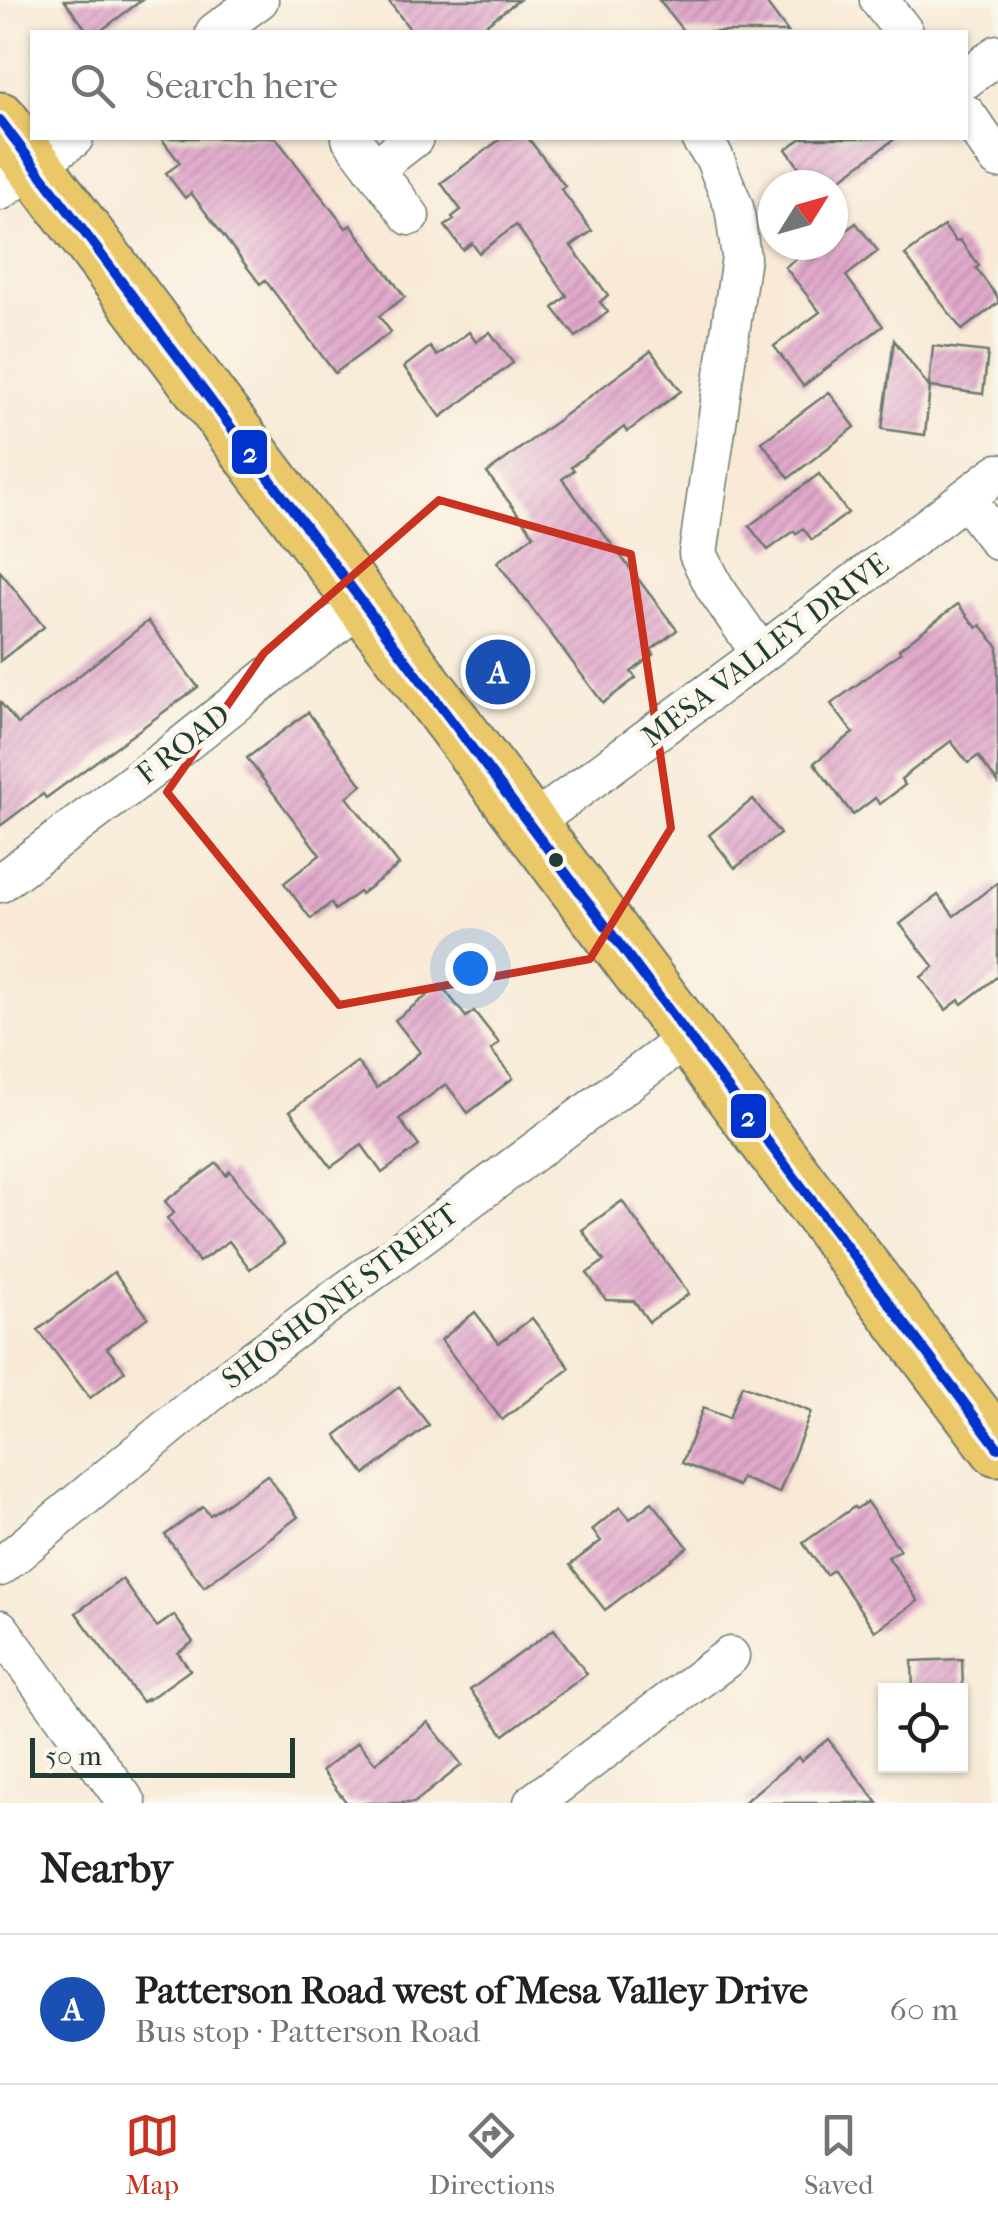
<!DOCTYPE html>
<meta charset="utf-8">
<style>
body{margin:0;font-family:"IM FELL French Canon",serif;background:#f2f2f2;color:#202124}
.controls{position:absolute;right:30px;bottom:30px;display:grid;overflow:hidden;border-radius:0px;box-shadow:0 2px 8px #0004}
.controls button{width:90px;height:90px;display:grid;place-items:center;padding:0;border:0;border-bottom:2px solid #e0e0e0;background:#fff;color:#202124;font:50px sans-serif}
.compass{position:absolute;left:758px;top:170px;width:90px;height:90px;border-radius:50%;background:#fff;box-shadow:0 2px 8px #0004;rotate:53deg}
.scale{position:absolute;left:30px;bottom:25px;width:265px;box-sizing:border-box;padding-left:10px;border:5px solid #1f3d34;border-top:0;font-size:28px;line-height:35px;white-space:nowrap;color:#1f3d34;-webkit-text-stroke:8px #fbf7ec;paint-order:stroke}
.you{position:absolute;left:470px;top:968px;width:35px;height:35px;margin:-25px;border:8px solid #fff;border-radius:50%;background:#1a73e8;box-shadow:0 0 0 15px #1a73e833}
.badge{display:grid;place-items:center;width:65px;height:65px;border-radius:50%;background:#c8321e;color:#fff;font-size:32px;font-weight:700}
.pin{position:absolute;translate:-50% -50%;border:5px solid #fff;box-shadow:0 2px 10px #0006}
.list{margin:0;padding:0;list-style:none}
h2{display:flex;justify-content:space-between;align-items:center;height:130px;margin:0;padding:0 40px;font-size:42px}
h2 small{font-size:32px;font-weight:400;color:#757577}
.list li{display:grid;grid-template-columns:65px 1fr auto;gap:30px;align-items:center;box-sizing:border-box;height:150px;padding:0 40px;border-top:2px solid #e0e0e0}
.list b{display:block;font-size:38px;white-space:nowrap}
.list p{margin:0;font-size:32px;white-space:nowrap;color:#757577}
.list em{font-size:32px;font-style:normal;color:#757577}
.icon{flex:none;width:55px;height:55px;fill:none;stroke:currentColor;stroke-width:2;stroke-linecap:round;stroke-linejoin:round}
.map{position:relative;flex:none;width:998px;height:1803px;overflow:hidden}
.search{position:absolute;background:#fff;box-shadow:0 2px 8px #0004;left:30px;right:30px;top:30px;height:110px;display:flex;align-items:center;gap:25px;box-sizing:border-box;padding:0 35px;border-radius:0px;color:#757577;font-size:38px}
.sheet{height:280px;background:#fff}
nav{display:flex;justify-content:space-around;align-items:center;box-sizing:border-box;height:140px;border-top:2px solid #e0e0e0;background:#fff;font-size:28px;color:#757577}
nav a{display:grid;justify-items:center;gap:5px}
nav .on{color:#c8321e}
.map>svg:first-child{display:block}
.building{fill:url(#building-hatch)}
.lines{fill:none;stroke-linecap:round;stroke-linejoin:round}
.street-casing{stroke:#6b7a6d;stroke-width:41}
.primary-casing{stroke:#6b7a6d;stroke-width:59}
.street{stroke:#fff;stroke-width:38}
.primary{stroke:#eac769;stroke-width:55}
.bus-1-casing{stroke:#fbf7ec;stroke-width:18}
.bus-1{stroke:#03c;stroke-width:10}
.marked{fill:none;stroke:#c8321e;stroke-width:8;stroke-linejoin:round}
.bus-dot{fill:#1f3d34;stroke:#fbf7ec;stroke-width:4}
.labels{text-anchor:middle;stroke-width:10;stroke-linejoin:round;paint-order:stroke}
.street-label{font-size:30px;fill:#1f3d34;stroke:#fbf7ec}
.line-badge{stroke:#fbf7ec;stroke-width:4}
.badge-label{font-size:28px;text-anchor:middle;font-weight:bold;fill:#fff}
</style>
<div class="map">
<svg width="998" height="1803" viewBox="0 0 998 1803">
<defs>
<pattern id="building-hatch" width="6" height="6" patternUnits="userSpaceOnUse" patternTransform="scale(2.5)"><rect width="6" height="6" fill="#e2a9cc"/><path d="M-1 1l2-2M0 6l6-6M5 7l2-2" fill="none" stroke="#b78ba6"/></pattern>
</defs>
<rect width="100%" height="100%" fill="#fbf7ec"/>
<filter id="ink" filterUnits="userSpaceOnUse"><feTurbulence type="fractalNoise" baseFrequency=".01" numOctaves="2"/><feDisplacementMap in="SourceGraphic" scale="20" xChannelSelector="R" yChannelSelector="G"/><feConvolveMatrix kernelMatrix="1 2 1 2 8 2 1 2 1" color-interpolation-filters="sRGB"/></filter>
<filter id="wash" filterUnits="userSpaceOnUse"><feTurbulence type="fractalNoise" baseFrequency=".0048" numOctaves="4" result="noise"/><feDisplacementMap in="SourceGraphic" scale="40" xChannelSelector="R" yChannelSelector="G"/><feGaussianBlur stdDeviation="2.25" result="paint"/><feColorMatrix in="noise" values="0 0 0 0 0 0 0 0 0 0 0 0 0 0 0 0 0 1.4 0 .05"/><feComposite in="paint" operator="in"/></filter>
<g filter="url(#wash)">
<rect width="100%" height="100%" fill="#f8ead7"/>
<g id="blocks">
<g class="building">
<path d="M64 0H142L99 32H88Z"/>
<path d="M388 0H519L476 32H412Z"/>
<path d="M659 0H764L788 32H684Z"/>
<path d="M161 138H276L346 228 351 225 405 297 379 316 391 332 335 373 265 280 260 284 191 193 185 198 166 173 180 163Z"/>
<path d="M502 138H528L565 186 561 189 592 231 571 246 608 295 600 302 608 312 576 337 553 308 567 296 516 225 479 253 472 243 463 250 445 226 454 220 452 217 461 210 441 183Z"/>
<path d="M802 138H896L832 185H812L786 149Z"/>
<path d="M856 223 878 251 846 276 883 326 803 386 774 346 820 312 785 267 812 247 817 252 827 245H833V240Z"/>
<path d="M944 226 956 242 960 240 979 266 976 268 998 298V303L962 330 905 255Z"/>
<path d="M469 332 476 342 490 332 513 363 441 417 404 367 430 347 437 356Z"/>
<path d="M894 340 929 387 933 346 988 352 983 394 930 387 925 435 882 429Z"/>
<path d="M651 351 681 391 627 432 624 427 571 467 574 470 562 479 677 630 651 650 654 654 631 672 636 678 603 703 497 562 534 535 487 473Z"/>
<path d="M829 392 855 427 789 478 762 442Z"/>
<path d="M819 474 848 513 812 540 803 528 796 534 794 531 768 550 749 526Z"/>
<path d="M0 571 44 627 0 661Z"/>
<path d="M958 604 977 628 981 625 998 647V783L978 756 968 763 951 741 901 779 905 785 880 804 875 798 853 815 814 763 853 733 831 704 901 652 899 649Z"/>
<path d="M148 621 198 687 46 798 43 794 0 826V702L18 724Z"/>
<path d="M308 712 362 785 347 797 399 865 361 894 359 892 335 910 331 903 311 919 284 883 320 855 247 758Z"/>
<path d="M753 799 780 834 735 868 709 835Z"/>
<path d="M998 882V976L962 1004 959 1000 946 1010 921 977 934 967 900 924 938 895 954 916Z"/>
<path d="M441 985 466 1017 474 1011 499 1043 491 1050 513 1078 468 1113 446 1084 399 1119 419 1146 382 1173 362 1145 331 1167 290 1111 357 1062 377 1088 420 1052 395 1020Z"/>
<path d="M217 1163 226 1175 230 1171 284 1244 250 1269 229 1241 199 1262 167 1218 174 1213 165 1201Z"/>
<path d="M622 1201 689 1294 649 1322 634 1301 606 1300 587 1273 604 1261 582 1230Z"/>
<path d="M114 1272 148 1317 107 1348 125 1371 90 1398 38 1330Z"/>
<path d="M475 1312 499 1343 532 1318 570 1368 502 1420 441 1340Z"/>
<path d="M742 1385 811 1412 779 1493 741 1478 738 1486 682 1463 703 1408 729 1418Z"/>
<path d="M399 1387 429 1425 365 1474 336 1435Z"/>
<path d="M267 1475 298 1517 204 1587 165 1535 203 1507 210 1515Z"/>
<path d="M652 1502 688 1547 605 1610 570 1565 601 1541 592 1530 620 1507 630 1519Z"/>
<path d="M867 1502 900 1550 888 1557 918 1601 875 1631 833 1570 826 1575 803 1543 854 1507 856 1509Z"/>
<path d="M122 1579 157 1627 174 1615 193 1642 178 1653 190 1670 148 1700 147 1698 142 1702 76 1613Z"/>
<path d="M554 1629 587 1674 504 1735 470 1690Z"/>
<path d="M962 1659 963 1690H913L912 1661Z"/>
<path d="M428 1722 462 1765 414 1803H347L322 1771 358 1742 375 1763Z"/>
<path d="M828 1739 878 1803H743L798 1757 801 1761Z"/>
</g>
</g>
</g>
<g filter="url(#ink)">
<use href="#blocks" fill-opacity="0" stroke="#6b7a6d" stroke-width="2.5"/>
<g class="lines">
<g class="street-casing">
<g id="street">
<path d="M879 0 904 32"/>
<path d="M215 32 259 0"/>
<path d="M966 79 998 54"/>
<path d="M966 114 998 159"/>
<path d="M351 138 410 216"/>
<path d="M700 138 714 157 734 207 741 257 698 554 715 588 761 654"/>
<path d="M374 169 414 138"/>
<path d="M0 191 74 138"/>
<path d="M966 499 998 541"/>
<path d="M530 825 761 654 998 473"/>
<path d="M0 883 160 763 284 664 365 603"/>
<path d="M0 1567 222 1383 690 1036"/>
<path d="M0 1629 127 1803"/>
<path d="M533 1803 730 1656"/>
</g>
</g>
<g class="primary-casing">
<path id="primary" d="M0 120 998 1448"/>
</g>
<use href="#street" class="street"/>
<use href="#primary" class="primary"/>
<g class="bus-1-casing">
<path id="bus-1" d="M0 120 998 1448"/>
</g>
<use href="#bus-1" class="bus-1"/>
</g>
</g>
<path class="marked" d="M439 500 631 554 671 828 590 959 339 1005 167 792 264 653Z"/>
<circle class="bus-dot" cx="556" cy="860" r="9"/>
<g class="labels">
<g class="street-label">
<text transform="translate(765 650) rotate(-37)" y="10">MESA VALLEY DRIVE</text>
<text transform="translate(183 744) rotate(-38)" y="10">F ROAD</text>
<text transform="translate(340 1296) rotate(-37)" y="10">SHOSHONE STREET</text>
</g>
</g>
<g class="line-badge">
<rect x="230" y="428" width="39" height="48" rx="10" fill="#03c"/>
<rect x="729" y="1092" width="39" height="48" rx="10" fill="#03c"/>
</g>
<g class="badge-label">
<text x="250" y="462">2</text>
<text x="748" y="1126">2</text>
</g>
</svg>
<div class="controls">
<button><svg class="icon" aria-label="locate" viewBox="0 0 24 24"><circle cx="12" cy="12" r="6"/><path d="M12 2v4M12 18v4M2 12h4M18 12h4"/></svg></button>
</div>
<svg class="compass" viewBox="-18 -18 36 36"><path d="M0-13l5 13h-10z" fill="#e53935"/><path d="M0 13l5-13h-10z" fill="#757577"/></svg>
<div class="scale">50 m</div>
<div class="you"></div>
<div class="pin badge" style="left:498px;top:672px;background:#1a4fb4">A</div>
<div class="search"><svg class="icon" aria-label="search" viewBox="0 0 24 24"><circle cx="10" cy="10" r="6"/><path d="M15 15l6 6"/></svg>Search here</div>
</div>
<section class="sheet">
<h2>Nearby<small></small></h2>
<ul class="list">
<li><span class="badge" style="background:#1a4fb4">A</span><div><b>Patterson Road west of Mesa Valley Drive</b><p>Bus stop · Patterson Road</p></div><em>60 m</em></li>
</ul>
</section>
<nav>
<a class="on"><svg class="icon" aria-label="map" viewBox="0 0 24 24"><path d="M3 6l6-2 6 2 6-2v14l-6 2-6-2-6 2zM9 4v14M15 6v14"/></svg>Map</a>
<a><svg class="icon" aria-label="directions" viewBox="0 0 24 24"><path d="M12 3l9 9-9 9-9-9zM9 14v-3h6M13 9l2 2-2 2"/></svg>Directions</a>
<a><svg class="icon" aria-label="saved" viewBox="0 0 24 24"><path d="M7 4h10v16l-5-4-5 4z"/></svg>Saved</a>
</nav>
